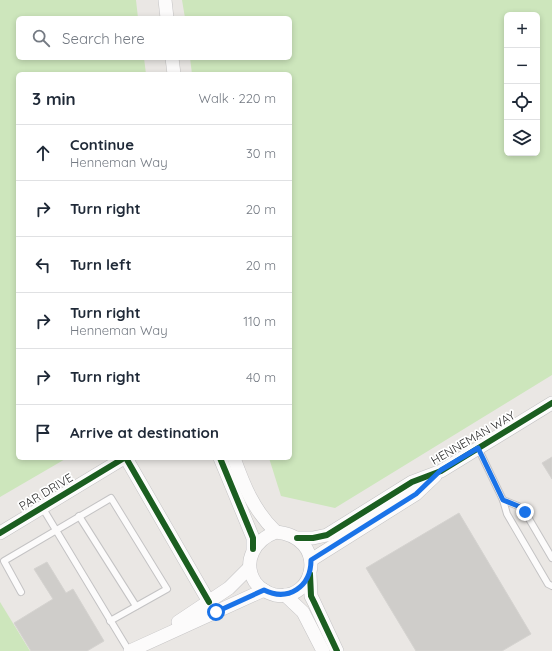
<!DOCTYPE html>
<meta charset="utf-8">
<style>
body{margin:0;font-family:Quicksand,sans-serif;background:#f6f6f7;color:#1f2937}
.controls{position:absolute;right:12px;top:12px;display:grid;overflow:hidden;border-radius:6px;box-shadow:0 2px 6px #0003}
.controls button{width:36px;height:36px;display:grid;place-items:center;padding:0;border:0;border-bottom:1px solid #e0e1e3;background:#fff;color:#1f2937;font:20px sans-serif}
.stop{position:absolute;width:12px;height:12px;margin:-9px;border:3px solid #1a73e8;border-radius:50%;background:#fff}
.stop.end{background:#1a73e8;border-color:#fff;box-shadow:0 1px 4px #0008}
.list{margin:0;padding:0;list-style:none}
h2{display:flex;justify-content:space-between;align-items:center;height:52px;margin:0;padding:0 16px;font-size:17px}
h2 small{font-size:13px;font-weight:400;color:#747a83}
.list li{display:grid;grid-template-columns:26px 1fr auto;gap:12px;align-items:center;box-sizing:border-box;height:56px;padding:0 16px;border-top:1px solid #e0e1e3}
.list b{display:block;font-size:15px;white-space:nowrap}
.list p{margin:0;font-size:13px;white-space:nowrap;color:#747a83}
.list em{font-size:13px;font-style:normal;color:#747a83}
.icon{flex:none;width:22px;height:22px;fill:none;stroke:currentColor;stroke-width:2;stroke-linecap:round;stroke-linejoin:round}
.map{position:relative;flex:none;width:552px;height:651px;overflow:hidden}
.search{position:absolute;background:#fff;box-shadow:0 2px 6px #0003;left:16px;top:16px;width:276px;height:44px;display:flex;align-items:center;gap:10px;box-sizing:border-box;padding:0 14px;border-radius:6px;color:#747a83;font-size:15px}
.panel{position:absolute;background:#fff;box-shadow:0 2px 6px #0003;left:16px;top:72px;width:276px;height:388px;border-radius:6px}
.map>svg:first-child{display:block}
.green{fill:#cde6bc;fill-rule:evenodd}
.building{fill:#cfcdca;stroke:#d5d3d0}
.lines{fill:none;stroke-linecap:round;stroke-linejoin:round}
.lane-casing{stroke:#c4c3c4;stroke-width:8}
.street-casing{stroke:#c4c3c4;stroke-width:14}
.lane{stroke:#fcfbfb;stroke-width:6}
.street{stroke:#fcfbfb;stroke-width:13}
.cycleway-casing{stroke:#fff;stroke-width:8}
.cycleway{stroke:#1b5e20;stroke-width:6}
.route{stroke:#1a73e8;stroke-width:5}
.labels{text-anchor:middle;stroke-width:3.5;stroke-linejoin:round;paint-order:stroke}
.street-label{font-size:12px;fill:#2d2d2d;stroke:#fff}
</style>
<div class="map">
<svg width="552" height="651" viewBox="0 0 552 651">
<rect width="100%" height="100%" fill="#eae7e4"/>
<g class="green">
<path d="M0 0H136L138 18H18V58H144L146 74H18V458H67L0 497Z"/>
<path d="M182 0H552V375L335 508 281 496 269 458H290V74H192L190 58H290V18H185ZM507 15H537V153H507Z"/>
<path d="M0 602 30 651H0Z"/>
</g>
<g class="building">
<path d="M552 457V479L542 463Z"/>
<path d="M459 513 531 634 502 651H416L366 568Z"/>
<path d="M47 562 66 593 73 589 104 641 87 651H31L14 623 53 599 34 569Z"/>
</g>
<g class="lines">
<g class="lane-casing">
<g id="lane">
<path d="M478 448 503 500 507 514 548 584 552 586"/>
<path d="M503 500 518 506 525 512 552 558"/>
<path d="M42 507 129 651"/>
<path d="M79 516 136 606"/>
<path d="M21 592 4 561 111 498 167 589 110 621"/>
</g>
</g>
<g class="street-casing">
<g id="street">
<path d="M165 0 167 18"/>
<path d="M172 58 174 74"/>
<path d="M126 458 209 602"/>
<path d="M220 458 253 538V549"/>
<path d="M234 458C244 486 254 511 276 532"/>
<path d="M276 532C328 537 317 602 275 595 268 593 260 589 255 582 242 561 255 540 276 532Z"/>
<path d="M0 533 124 458"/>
<path d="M297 538H313L327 535 412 482 441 471 552 403"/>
<path d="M311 560 416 494 435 476"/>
<path d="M310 574 311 596 314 602 337 651"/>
<path d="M285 595 303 612 323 651"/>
<path d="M178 622 229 588 249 568"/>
<path d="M130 651 264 590"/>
</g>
</g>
<use href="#lane" class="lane"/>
<use href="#street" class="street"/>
<g class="cycleway-casing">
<g id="cycleway">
<path d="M126 458 209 602"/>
<path d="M220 458 253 538V549"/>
<path d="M0 533 124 458"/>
<path d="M297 538H313L327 535 412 482 441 471 552 403"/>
<path d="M310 574 311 596 314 602 337 651"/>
</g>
</g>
<use href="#cycleway" class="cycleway"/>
</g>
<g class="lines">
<path class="route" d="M216 612 264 590C288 602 311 587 311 560L416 494 441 470 478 448 503 500 518 506 525 512"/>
</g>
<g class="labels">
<g class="street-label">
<text transform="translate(473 438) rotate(-30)" y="4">HENNEMAN WAY</text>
<text transform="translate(46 492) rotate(-31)" y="4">PAR DRIVE</text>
</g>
</g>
</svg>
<div class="controls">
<button>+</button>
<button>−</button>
<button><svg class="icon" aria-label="locate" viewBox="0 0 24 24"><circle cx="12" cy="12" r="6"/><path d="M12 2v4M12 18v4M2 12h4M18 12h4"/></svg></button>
<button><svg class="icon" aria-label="layers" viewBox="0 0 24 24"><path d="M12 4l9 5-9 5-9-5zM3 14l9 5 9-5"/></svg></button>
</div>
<div class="stop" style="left:216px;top:612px"></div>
<div class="stop end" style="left:525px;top:512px"></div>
<div class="search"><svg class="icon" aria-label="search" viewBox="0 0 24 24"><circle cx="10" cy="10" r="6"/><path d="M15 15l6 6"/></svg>Search here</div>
<section class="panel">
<h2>3 min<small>Walk · 220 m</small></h2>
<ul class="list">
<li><svg class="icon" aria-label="ahead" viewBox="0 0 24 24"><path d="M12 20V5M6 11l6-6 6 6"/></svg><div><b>Continue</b><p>Henneman Way</p></div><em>30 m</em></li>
<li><svg class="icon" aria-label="right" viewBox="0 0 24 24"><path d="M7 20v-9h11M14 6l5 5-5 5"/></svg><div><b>Turn right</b></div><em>20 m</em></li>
<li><svg class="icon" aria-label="left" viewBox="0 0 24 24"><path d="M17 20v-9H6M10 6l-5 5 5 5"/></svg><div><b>Turn left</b></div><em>20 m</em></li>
<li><svg class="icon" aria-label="right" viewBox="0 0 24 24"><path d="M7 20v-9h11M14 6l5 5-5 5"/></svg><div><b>Turn right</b><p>Henneman Way</p></div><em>110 m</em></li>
<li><svg class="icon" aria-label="right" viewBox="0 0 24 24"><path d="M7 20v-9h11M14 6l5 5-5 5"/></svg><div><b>Turn right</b></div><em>40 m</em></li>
<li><svg class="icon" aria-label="arrive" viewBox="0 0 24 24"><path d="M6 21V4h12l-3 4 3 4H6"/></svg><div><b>Arrive at destination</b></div></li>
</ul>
</section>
</div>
